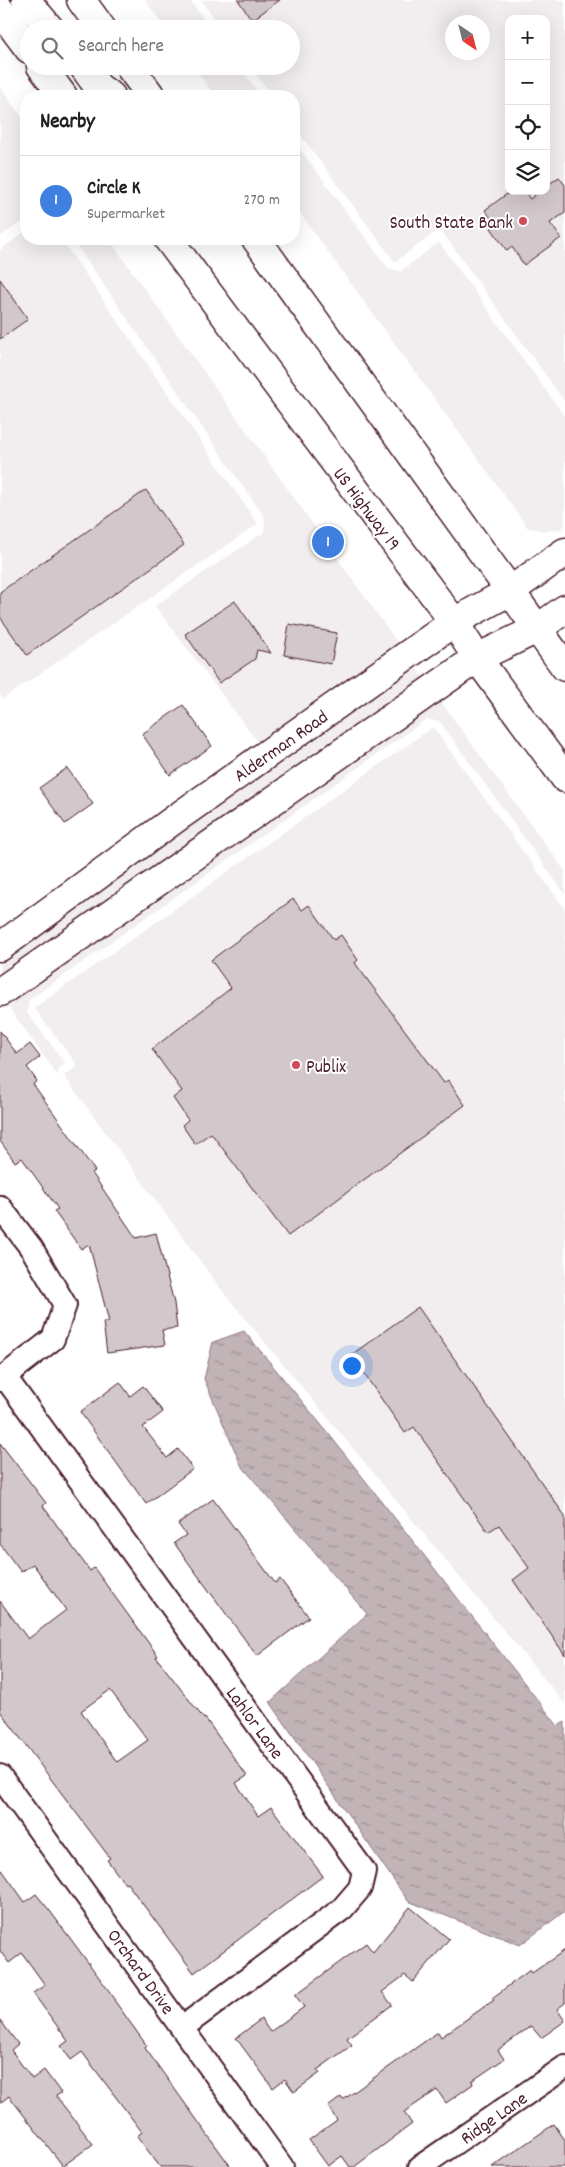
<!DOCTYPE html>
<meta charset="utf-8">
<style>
body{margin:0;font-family:Dekko,sans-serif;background:#f2f2f2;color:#202124}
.controls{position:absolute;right:15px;top:15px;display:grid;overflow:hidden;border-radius:10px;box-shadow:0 5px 20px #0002}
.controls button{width:45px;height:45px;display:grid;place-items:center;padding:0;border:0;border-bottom:1px solid #e0e0e0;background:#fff;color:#202124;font:25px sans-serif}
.compass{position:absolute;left:445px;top:15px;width:45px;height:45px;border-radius:50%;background:#fff;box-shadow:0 5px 20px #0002;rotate:145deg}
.you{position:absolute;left:351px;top:1365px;width:18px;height:18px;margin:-12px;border:4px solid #fff;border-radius:50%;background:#1a73e8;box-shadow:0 0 0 8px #1a73e833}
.badge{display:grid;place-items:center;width:32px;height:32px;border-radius:50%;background:#d1495b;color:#fff;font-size:16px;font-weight:700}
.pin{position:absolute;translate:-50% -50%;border:2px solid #fff;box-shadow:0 1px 5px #0006}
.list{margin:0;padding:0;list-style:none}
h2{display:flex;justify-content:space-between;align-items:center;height:65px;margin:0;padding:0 20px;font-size:21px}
h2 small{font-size:16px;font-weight:400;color:#757577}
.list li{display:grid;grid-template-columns:32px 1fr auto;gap:15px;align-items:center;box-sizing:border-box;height:90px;padding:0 20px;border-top:1px solid #e0e0e0}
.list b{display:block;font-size:19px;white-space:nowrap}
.list p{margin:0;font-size:16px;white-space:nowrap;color:#757577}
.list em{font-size:16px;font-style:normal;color:#757577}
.icon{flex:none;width:28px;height:28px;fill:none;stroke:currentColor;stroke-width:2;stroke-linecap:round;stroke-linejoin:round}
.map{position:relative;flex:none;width:565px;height:2167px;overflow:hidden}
.search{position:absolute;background:#fff;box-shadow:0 5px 20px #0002;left:20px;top:20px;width:280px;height:55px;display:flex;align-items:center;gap:12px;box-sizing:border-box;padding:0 18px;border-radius:28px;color:#757577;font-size:19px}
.panel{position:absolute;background:#fff;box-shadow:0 5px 20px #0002;left:20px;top:90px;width:280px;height:155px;border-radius:20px}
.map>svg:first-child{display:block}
.built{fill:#f2eeef;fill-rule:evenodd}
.water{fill:url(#water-ripples);stroke:#91787e}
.building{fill:#d2c7cb;stroke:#4a1f2b;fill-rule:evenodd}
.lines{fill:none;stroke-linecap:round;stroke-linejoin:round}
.minor-casing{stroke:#4a1f2b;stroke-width:26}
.tertiary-casing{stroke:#4a1f2b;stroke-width:31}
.secondary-casing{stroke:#4a1f2b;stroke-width:31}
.trunk-casing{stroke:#4a1f2b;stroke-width:31}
.minor{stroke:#fff;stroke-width:22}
.tertiary{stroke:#fff;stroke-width:28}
.secondary{stroke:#fff;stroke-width:28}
.trunk{stroke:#fff;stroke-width:28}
.poi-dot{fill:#d1495b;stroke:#fff;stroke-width:2}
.labels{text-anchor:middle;stroke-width:4;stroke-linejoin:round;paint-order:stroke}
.poi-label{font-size:19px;fill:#4a1f2b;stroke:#fff;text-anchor:end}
.street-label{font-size:19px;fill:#4a1f2b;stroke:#fff}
</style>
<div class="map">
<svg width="565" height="2167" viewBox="0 0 565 2167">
<defs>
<pattern id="water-ripples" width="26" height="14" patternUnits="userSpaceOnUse" patternTransform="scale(1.25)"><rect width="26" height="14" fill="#c1b3b6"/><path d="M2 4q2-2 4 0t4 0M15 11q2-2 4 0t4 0" fill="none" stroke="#9f9194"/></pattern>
</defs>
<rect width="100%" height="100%" fill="#fff"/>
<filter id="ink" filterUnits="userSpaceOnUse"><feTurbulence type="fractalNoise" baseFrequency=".02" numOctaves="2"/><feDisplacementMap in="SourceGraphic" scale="10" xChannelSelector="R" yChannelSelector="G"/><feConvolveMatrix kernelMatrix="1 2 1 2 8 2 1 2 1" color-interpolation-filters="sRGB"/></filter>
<g filter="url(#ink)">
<g class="built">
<path d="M145 0H190L211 29H166Z"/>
<path d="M201 0H565V402L440 229 395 262 294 126V96H272L250 66H291V29H222ZM509 19H546V191H509ZM452 22H482V52H452Z"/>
<path d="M193 66H239L261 96H215Z"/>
<path d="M0 86 26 123V219L0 237Z"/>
<path d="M294 141 388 268 401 271 439 242 565 417V525L560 529 545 531 528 528 294 205Z"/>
<path d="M26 231V239H61L258 524 3 699 0 695V250Z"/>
<path d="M72 239H109L400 646 260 745 155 606 264 532 265 518Z"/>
<path d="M414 665 425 680 0 977V966L11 953 181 829Z"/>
<path d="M439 699 565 871V894L440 722 427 719 29 1000 27 1013 65 1063 58 1068V1076L5 1002Z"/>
<path d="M433 727 565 909V1704L223 1292 64 1076 78 1066 34 1008Z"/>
</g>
<path class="water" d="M244 1331 328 1433 558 1726 565 1722V1911L520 1945 408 1901 270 1702 367 1614 241 1465 204 1379 213 1342Z"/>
<g class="building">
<path d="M238 0H280L252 20Z"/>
<path d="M559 177 565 185V213L550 223 561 238 524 265 512 247 507 251 491 228 496 225 485 210 511 191H524L530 199 540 191H546V186Z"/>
<path d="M0 279 28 319 0 339Z"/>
<path d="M146 490 184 545 27 655 0 617V592Z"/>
<path d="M235 601 271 653 257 650 255 659 219 683 185 634Z"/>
<path d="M289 624 337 633 331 664 284 655Z"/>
<path d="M183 705 212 746 170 775 142 734Z"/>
<path d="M67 768 93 804 65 824 39 788Z"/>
<path d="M293 899 302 910 309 905 334 940 341 935 358 960 355 963 444 1083 448 1080 465 1105 288 1236 211 1133 195 1144 182 1125 188 1120 173 1098 182 1091 152 1049 231 988 211 960Z"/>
<path d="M0 1031 17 1054 30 1044 40 1057 27 1067 37 1081 33 1084 95 1171 92 1173 136 1238 156 1233 174 1303 177 1328 162 1330 165 1345 107 1353 103 1322H109L89 1244 81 1249 54 1211 58 1209 22 1158 15 1162 0 1141Z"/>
<path d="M418 1307 565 1516V1655L513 1580 529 1568 499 1525 488 1532 414 1427 405 1433 351 1355Z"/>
<path d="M120 1382 130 1396 143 1386 163 1412 143 1427 167 1458 178 1449 193 1469 146 1504 80 1412Z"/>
<path d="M0 1443 46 1503 43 1506 90 1571 94 1568 158 1656 156 1657 204 1719 205 1718 247 1776 236 1783 258 1816 271 1807 323 1876 194 1973 127 1883 125 1884 107 1860 110 1858 0 1711V1601L28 1639 66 1610 33 1564 21 1572 0 1544ZM110 1690 148 1740 117 1762 81 1711Z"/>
<path d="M213 1499 275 1583 280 1579 309 1617 257 1656 174 1543 186 1535 178 1524Z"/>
<path d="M0 1867 25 1902 36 1894 50 1911 115 1999 114 2000 147 2046 145 2048 231 2167H160L137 2136 142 2132 82 2052 71 2060 61 2046 68 2041 33 1993 45 1985 22 1953 9 1963 0 1951Z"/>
<path d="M410 1907 449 1939 413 1982 405 1975 382 1992 392 2005 347 2038 352 2045 317 2070 320 2073 294 2092 285 2079 273 2088 236 2038 261 2019 270 2032 304 2007 295 1995 366 1943 373 1952Z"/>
<path d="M565 1950V2003L557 2009 565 2021 541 2038 531 2026 498 2050 504 2059 472 2081 473 2084 446 2103 437 2090 404 2112 412 2124 354 2167H350L342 2156 328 2166 309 2140 337 2120 328 2107 341 2097 343 2100 438 2032 441 2037 494 2000 492 1998 530 1970 532 1973Z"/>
<path d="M0 2020 18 2044 11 2050 32 2079 44 2070 61 2093 56 2096 93 2144 63 2166 9 2096 0 2103Z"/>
<path d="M554 2124 565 2140V2167H492Z"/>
</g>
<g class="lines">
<g class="minor-casing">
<g id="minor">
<path d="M0 1207 32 1249 65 1305 53 1339 0 1380"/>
<path d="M5 1377 364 1871 360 1888 342 1909 183 2027"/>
<path d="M0 1776 282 2167"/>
<path d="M420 2167 565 2067"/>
</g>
</g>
<g class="tertiary-casing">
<g id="tertiary">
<path d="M0 947 175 819 454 622"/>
<path d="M0 992 477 658"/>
</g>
</g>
<g class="secondary-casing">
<g id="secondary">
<path d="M454 622 510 591 565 552"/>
<path d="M477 658 537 629 565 609"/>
</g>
</g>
<g class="trunk-casing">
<g id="trunk">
<path d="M26 0 50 29"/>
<path d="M81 0 102 29"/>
<path d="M0 10 29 49"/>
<path d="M41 66 63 96"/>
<path d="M83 66 99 88 111 96"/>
<path d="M129 66 151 96"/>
<path d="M168 239 454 622 477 658 565 778"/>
<path d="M256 239 565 667"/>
</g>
</g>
<use href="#minor" class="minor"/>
<use href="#tertiary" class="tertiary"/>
<use href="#secondary" class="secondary"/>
<use href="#trunk" class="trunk"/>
</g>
</g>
<g class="poi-dot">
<circle cx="523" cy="221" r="5"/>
<circle cx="296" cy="1065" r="5"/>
</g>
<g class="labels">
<g class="poi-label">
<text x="513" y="228">South State Bank</text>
<text x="306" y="1072" text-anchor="start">Publix</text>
</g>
<g class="street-label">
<text transform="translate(368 508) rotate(53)" y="7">US Highway 19</text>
<text transform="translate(280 745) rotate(-35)" y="7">Alderman Road</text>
<text transform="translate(256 1722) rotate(54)" y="7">Lahlor Lane</text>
<text transform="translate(142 1971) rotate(54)" y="7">Orchard Drive</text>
<text transform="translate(493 2117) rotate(-35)" y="7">Ridge Lane</text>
</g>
</g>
</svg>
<div class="controls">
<button>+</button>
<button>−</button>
<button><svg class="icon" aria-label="locate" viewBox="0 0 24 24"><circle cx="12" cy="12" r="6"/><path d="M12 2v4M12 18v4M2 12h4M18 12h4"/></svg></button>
<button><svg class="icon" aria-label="layers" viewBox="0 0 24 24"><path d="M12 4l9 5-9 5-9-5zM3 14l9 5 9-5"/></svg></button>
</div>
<svg class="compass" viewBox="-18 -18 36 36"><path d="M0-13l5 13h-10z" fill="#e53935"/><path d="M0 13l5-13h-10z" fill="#757577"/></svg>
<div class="you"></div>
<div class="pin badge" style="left:328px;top:542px;background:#3f7fe0">1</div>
<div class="search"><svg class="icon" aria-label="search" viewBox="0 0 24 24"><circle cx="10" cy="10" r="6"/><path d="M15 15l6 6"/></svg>Search here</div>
<section class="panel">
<h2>Nearby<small></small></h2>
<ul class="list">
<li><span class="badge" style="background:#3f7fe0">1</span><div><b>Circle K</b><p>Supermarket</p></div><em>270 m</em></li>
</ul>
</section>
</div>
